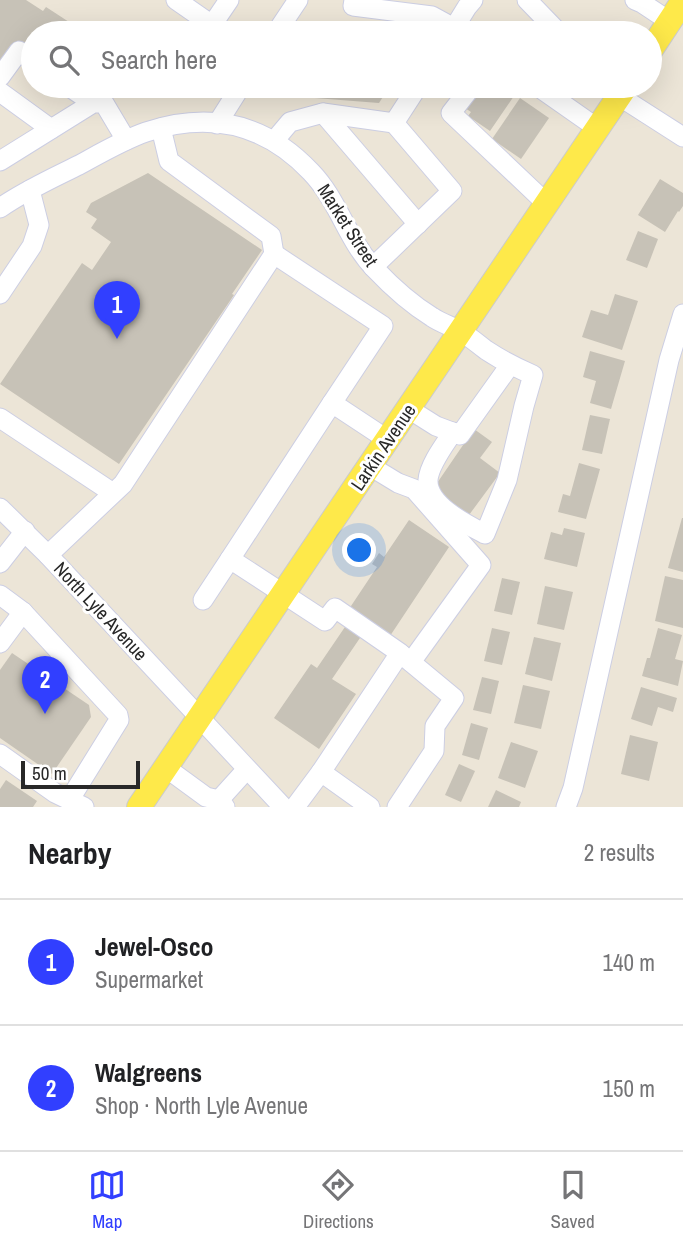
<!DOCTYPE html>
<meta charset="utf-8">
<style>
body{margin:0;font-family:"Archivo Narrow",sans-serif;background:#f6f6f6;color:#202124}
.scale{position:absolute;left:21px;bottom:18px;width:119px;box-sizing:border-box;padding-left:7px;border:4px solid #282828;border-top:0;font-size:19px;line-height:24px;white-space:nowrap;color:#282828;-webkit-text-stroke:5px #fff;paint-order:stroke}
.you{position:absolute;left:360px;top:551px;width:24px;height:24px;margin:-18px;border:5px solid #fff;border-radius:50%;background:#1a73e8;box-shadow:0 0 0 10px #1a73e833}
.badge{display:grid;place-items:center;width:46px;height:46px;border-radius:50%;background:#313fff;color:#fff;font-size:23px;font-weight:700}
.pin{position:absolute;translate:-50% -58px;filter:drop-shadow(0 2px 4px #0008)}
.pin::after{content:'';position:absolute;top:37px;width:24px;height:21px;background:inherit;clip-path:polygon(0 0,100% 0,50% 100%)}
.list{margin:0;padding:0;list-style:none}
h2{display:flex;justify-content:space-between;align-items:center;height:91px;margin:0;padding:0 28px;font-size:30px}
h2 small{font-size:23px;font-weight:400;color:#757577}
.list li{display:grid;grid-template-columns:46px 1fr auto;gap:21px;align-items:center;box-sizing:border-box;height:126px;padding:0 28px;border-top:2px solid #e0e0e0}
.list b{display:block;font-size:26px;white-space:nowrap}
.list p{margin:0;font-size:23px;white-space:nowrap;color:#757577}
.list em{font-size:23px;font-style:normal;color:#757577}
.icon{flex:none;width:38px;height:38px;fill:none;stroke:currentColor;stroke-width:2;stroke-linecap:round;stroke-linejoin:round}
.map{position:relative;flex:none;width:683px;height:807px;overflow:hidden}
.search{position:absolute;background:#fff;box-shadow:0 7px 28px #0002;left:21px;right:21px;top:21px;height:77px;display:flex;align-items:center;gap:18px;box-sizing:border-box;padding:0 24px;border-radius:38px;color:#757577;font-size:26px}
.sheet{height:343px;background:#fff}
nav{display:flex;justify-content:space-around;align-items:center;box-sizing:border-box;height:98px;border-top:2px solid #e0e0e0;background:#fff;font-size:19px;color:#757577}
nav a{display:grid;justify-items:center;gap:4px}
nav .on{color:#313fff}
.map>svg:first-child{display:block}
.building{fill:#c7c2b7}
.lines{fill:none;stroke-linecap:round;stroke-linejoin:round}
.minor-casing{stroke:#cccee3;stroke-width:21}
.major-casing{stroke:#cbcbcb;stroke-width:26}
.minor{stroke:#fff;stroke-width:19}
.major{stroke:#fee94a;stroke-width:24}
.labels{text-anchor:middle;stroke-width:6;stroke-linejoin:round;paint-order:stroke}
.street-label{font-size:19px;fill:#282828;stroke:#fff}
</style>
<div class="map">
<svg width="683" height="807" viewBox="0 0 683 807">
<rect width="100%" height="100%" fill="#ece5d7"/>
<g class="building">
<path d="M0 0H26L43 11 46 7 86 33H33V53L0 68Z"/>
<path d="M217 86H390L379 103 214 90Z"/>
<path d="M475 86 484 93 489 86H506L516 93 490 131 468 116 471 112 462 106Z"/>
<path d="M520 98 549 118 521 159 492 139Z"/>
<path d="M148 173 262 250 232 294 234 295 119 464 0 384 82 263 92 270 111 242 91 228 97 219 86 212 91 203Z"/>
<path d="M660 179 683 193V206L679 212 678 211 665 232 638 215Z"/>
<path d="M638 231 658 239 647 268 626 260Z"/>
<path d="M615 294 638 301 622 350 582 337 591 310 608 315Z"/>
<path d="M590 351 625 361 611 409 590 403 596 381 583 377Z"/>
<path d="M590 415 610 419 602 454 582 450Z"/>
<path d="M474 429 492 442 480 458 500 473 469 515 433 489Z"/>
<path d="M579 463 600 469 586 519 558 512 563 494 570 496Z"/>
<path d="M682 518H683V572L668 568Z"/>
<path d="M409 520 449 547 390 636 349 609 377 567 372 564 379 553 384 557Z"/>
<path d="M564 528 585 533 577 567 544 559 551 532 562 535Z"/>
<path d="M665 576 683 580V628L655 621Z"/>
<path d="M502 578 520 582 512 615 494 611Z"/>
<path d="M545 586 573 592 564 630 537 624Z"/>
<path d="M347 624 362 635 332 679 356 694 319 749 274 718 311 664 317 668Z"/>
<path d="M492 628 510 632 502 665 484 661Z"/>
<path d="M658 628 682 635 675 659 683 661 678 686 642 676 647 658H650Z"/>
<path d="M534 637 561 643 552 681 525 674Z"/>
<path d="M12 653 89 705 91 717 52 774 0 738V670Z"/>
<path d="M482 677 499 681 491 714 473 710Z"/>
<path d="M523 685 550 691 541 729 514 723Z"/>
<path d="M641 687 677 698 673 712 658 707 652 726 631 719Z"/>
<path d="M471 723 488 728 479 760 462 755Z"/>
<path d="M630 735 658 742 649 781 621 774Z"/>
<path d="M511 742 538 751 525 788 498 778Z"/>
<path d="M459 764 475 771 461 802 445 795Z"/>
<path d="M6 780 37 801 33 807H0V789Z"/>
<path d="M496 790 521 802 519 807H488Z"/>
</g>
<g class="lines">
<g class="minor-casing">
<g id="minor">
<path d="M176 0 212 25 229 0"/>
<path d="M354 0 353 6 432 16 454 28"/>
<path d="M527 0 559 33"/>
<path d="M635 0 642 3 669 21"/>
<path d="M276 33 298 0"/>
<path d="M451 33 467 7 473 0"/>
<path d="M0 77 19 51 33 61"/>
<path d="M68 86 93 103"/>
<path d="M472 86 451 113 547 204"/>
<path d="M537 86 597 128"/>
<path d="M609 86 619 96 683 137"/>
<path d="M0 92 51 129"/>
<path d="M323 113 418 224"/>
<path d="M217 124 241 86"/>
<path d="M274 141 290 122 323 113 394 123"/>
<path d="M0 161 93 103H104L126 140"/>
<path d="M0 208C24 191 53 178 79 165 101 153 123 140 146 132 210 111 265 123 311 172 339 201 347 240 375 269 392 287 411 304 432 317 441 323 451 326 460 331 470 337 478 344 486 350 501 360 517 368 533 375L524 406 507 480 485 534C466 524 427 505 428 480 429 465 445 444 453 432"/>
<path d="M274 254 383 326 332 403"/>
<path d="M373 267 452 191 394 123 418 86"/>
<path d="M0 294 32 246 39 225 30 190"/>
<path d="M409 409 436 426 460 435 510 365"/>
<path d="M0 418 113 493"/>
<path d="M370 466 398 483 414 489 481 565 411 662"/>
<path d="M0 508 48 555 283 807"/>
<path d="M48 555 123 484 274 254 271 236 169 161 161 128"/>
<path d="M0 563 25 531"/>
<path d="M0 595 23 612 118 715 119 720 70 799"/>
<path d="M203 600 230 559"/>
<path d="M0 643 23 612"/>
<path d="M0 754 55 793 84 807"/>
<path d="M165 767 206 797 219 800 225 807"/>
<path d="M219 800 247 769"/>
<path d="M295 807 321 772"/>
<path d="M370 807 321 772 400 653 335 608 325 621 230 559 332 403 388 440"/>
<path d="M397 807 434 751 435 726 454 698 401 654"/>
<path d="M566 807 573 788 669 360 683 314"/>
</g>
</g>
<g class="major-casing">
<g id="major">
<path d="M650 51 683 1"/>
<path d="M139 807 626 86"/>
</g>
</g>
<use href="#minor" class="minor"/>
<use href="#major" class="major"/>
</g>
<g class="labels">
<g class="street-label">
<text transform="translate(348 225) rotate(57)" y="7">Market Street</text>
<text transform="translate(383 447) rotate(-56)" y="7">Larkin Avenue</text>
<text transform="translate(101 611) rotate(47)" y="7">North Lyle Avenue</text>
</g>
</g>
</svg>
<div class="scale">50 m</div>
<div class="you"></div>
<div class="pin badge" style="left:117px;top:339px">1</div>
<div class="pin badge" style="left:45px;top:714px">2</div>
<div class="search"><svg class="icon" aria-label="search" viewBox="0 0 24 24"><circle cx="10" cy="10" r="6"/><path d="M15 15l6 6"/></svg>Search here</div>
</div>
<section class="sheet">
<h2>Nearby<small>2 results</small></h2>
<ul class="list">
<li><span class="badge">1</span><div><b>Jewel-Osco</b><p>Supermarket</p></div><em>140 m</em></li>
<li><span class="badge">2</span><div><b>Walgreens</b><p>Shop · North Lyle Avenue</p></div><em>150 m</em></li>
</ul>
</section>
<nav>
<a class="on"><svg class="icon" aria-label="map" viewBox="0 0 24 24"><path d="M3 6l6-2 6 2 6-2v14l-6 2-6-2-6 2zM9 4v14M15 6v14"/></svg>Map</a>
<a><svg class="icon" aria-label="directions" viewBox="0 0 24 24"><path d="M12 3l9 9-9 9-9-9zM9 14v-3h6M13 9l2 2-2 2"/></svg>Directions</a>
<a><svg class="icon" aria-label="saved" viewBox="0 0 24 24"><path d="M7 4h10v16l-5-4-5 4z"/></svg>Saved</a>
</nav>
